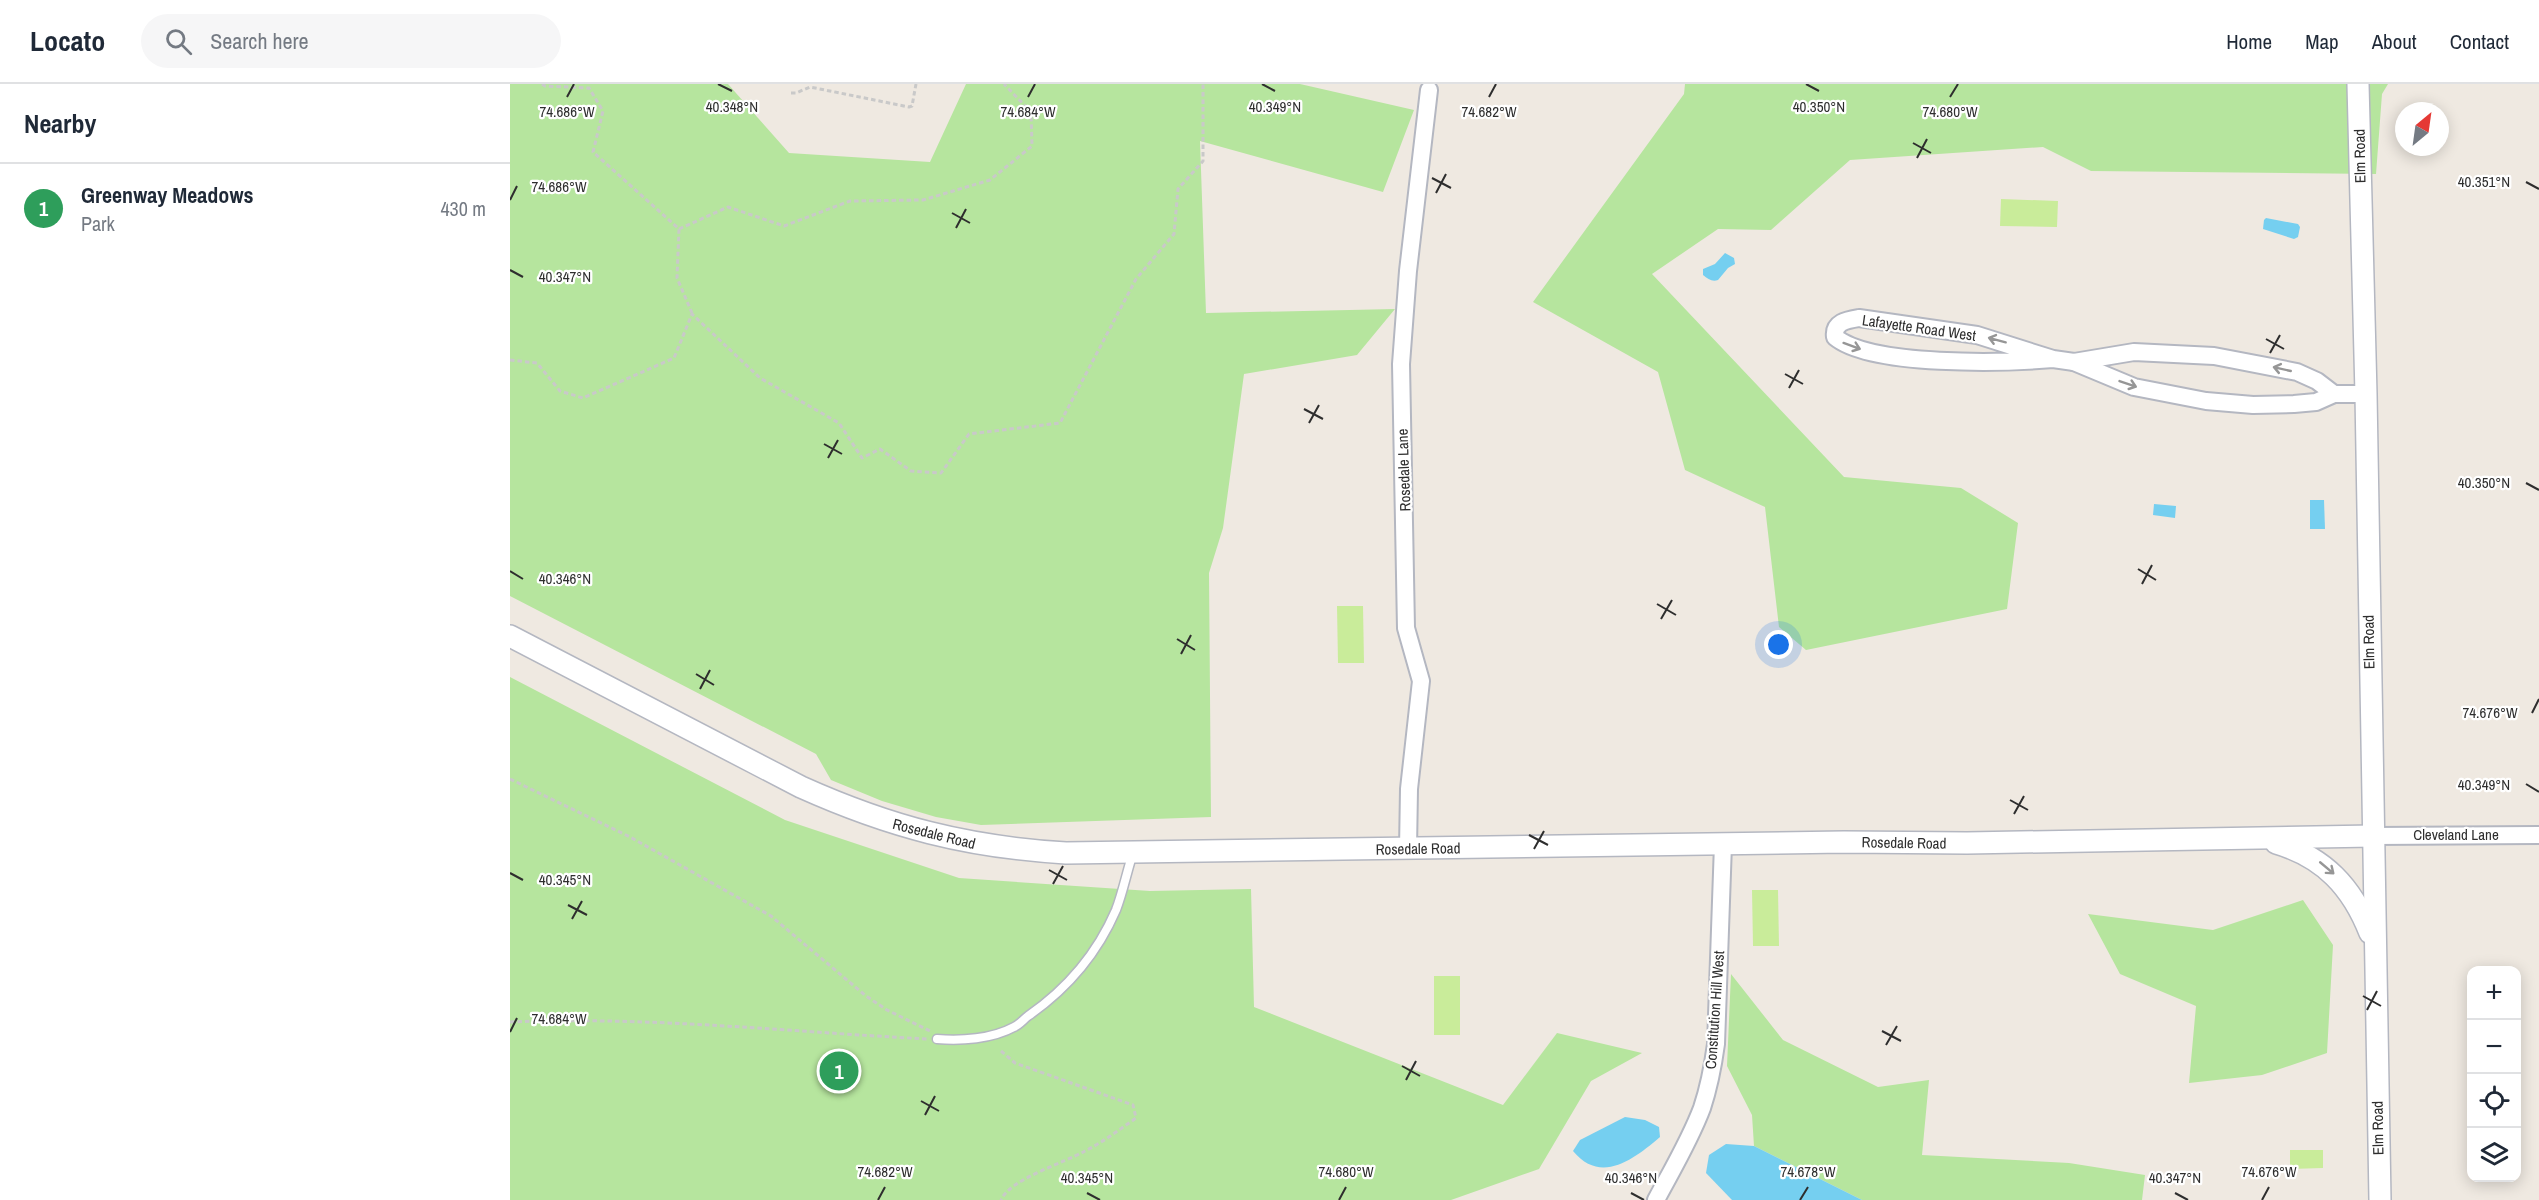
<!DOCTYPE html>
<meta charset="utf-8">
<style>
body{margin:0;font-family:"Archivo Narrow",sans-serif;background:#f6f6f7;color:#1f2937}
.controls{position:absolute;right:18px;bottom:18px;display:grid;overflow:hidden;border-radius:12px;box-shadow:0 3px 15px #0003}
.controls button{width:54px;height:54px;display:grid;place-items:center;padding:0;border:0;border-bottom:2px solid #e0e1e3;background:#fff;color:#1f2937;font:30px sans-serif}
.compass{position:absolute;left:1885px;top:18px;width:54px;height:54px;border-radius:50%;background:#fff;box-shadow:0 3px 15px #0003;rotate:29deg}
.you{position:absolute;left:1269px;top:561px;width:21px;height:21px;margin:-15px;border:4px solid #fff;border-radius:50%;background:#1a73e8;box-shadow:0 0 0 9px #1a73e833}
.badge{display:grid;place-items:center;width:39px;height:39px;border-radius:50%;background:#4264fb;color:#fff;font-size:20px;font-weight:700}
.pin{position:absolute;translate:-50% -50%;border:3px solid #fff;box-shadow:0 2px 6px #0006}
.list{margin:0;padding:0;list-style:none}
h2{display:flex;justify-content:space-between;align-items:center;height:78px;margin:0;padding:0 24px;font-size:26px}
h2 small{font-size:20px;font-weight:400;color:#747a83}
.list li{display:grid;grid-template-columns:39px 1fr auto;gap:18px;align-items:center;box-sizing:border-box;height:90px;padding:0 24px;border-top:2px solid #e0e1e3}
.list b{display:block;font-size:22px;white-space:nowrap}
.list p{margin:0;font-size:20px;white-space:nowrap;color:#747a83}
.list em{font-size:20px;font-style:normal;color:#747a83}
.icon{flex:none;width:33px;height:33px;fill:none;stroke:currentColor;stroke-width:2;stroke-linecap:round;stroke-linejoin:round}
.map{position:relative;flex:none;width:2029px;height:1116px;overflow:hidden}
header{display:flex;align-items:center;gap:36px;box-sizing:border-box;height:84px;padding:0 30px;background:#fff;border-bottom:2px solid #e0e1e3}
header strong{font-size:28px}
nav{display:flex;gap:33px;margin-inline-start:auto;font-size:21px}
.search{width:420px;height:54px;background:#f6f6f7;display:flex;align-items:center;gap:15px;box-sizing:border-box;padding:0 21px;border-radius:33px;color:#747a83;font-size:22px}
main{display:flex}
aside{flex:1;background:#fff}
.map>svg:first-child{display:block}
.green{fill:#b6e59e}
.pitch{fill:#c9ec9a}
.water{fill:#75cff0}
.lines{fill:none;stroke-linecap:round;stroke-linejoin:round}
.service-casing{stroke:#b4b7c1;stroke-width:11}
.minor-casing{stroke:#b4b7c1;stroke-width:20}
.tertiary-casing{stroke:#b4b7c1;stroke-width:24}
.path{stroke:#c9c9c9;stroke-width:3;stroke-dasharray:4.5 3;stroke-linecap:butt}
.service{stroke:#fff;stroke-width:8}
.minor{stroke:#fff;stroke-width:16}
.tertiary{stroke:#fff;stroke-width:21}
.oneway{stroke:#969696}
.ticks{fill:none;stroke:#2e2e2e;stroke-width:2}
.labels{text-anchor:middle;stroke-width:4.5;stroke-linejoin:round;paint-order:stroke}
.street-label{font-size:15px;fill:#2e2e2e;stroke:#fff}
.ticks-label{font-size:15px;text-anchor:middle;fill:#2e2e2e;stroke:#fff;stroke-width:4.5;stroke-linejoin:round;paint-order:stroke}
</style>
<header>
<strong>Locato</strong>
<div class="search"><svg class="icon" aria-label="search" viewBox="0 0 24 24"><circle cx="10" cy="10" r="6"/><path d="M15 15l6 6"/></svg>Search here</div>
<nav><a>Home</a><a>Map</a><a>About</a><a>Contact</a></nav>
</header>
<main>
<aside>
<h2>Nearby<small></small></h2>
<ul class="list">
<li><span class="badge" style="background:#2e9e5b">1</span><div><b>Greenway Meadows</b><p>Park</p></div><em>430 m</em></li>
</ul>
</aside>
<div class="map">
<svg width="2029" height="1116" viewBox="0 0 2029 1116">
<rect width="100%" height="100%" fill="#efe9e1"/>
<g class="green">
<path d="M0 0H218L279 69 420 78 456 0H790L904 26 873 108 690 57 696 229 885 225 847 271 734 290 713 444 699 489 701 733 471 741 426 733 372 717 321 696 306 670 0 512Z"/>
<path d="M1175 0H1878L1872 10 1866 90 1581 87 1533 63 1340 76 1261 146 1208 145 1142 190 1334 393 1451 404 1508 439 1497 525 1296 566 1269 543 1255 423 1175 386 1148 288 1023 218 1174 10Z"/>
<path d="M0 593 275 736 449 794 640 807 741 805 744 923 993 1021 1047 949 1132 969 1081 997 1029 1085 941 1116H0Z"/>
<path d="M1793 816 1823 861 1817 969 1752 991 1679 999 1686 922 1610 890 1578 830 1703 846Z"/>
<path d="M1221 890 1273 956 1368 1003 1419 996 1412 1071 1559 1079 1635 1091 1632 1116H1352L1244 1062 1242 1031 1217 982Z"/>
</g>
<g class="pitch">
<path d="M1491 115 1548 117 1547 143 1490 142Z"/>
<path d="M827 522H853L854 579H828Z"/>
<path d="M1242 806H1268L1269 862H1243Z"/>
<rect x="924" y="892" width="26" height="59"/>
<path d="M1780 1066H1813V1084L1780 1085Z"/>
</g>
<g class="water">
<path d="M1756 134 1788 140 1790 143 1788 153 1784 155 1753 145 1754 136Z"/>
<path d="M1215 169 1224 174 1225 180 1218 184 1208 196C1202 198 1198 195 1193 191V185L1205 180Z"/>
<path d="M1800 416H1814L1815 445H1800Z"/>
<path d="M1644 420 1666 422 1665 434 1643 431Z"/>
<path d="M1115 1033 1135 1036 1149 1043 1150 1053C1124 1075 1091 1101 1063 1067L1070 1056Z"/>
<path d="M1216 1060 1244 1062 1352 1116H1222L1196 1089 1199 1071Z"/>
</g>
<g class="lines">
<g class="service-casing">
<path id="service" d="M427 955C451 957 482 955 504 943 509 941 513 936 518 932 557 905 587 870 606 826 613 808 617 787 623 769"/>
</g>
<g class="minor-casing">
<g id="minor">
<path d="M1543 275C1495 279 1361 283 1325 253 1323 238 1337 236 1349 234L1467 251 1543 275 1564 278 1624 303 1696 317 1743 321 1784 320 1806 318 1824 310H1856"/>
<path d="M1564 278 1624 268 1704 272 1787 288 1807 297 1824 310"/>
<path d="M1863 752 2029 751"/>
<path d="M898 765 899 705 911 597 896 544 891 280 898 187 919 6"/>
<path d="M1146 1116C1162 1086 1180 1056 1192 1024 1199 1003 1203 982 1206 960L1213 760"/>
</g>
</g>
<g class="tertiary-casing">
<g id="tertiary">
<path d="M1848 0 1856 310 1870 1116"/>
<path d="M0 552 291 703C380 743 457 763 556 769L1334 758 1457 759 1863 752"/>
<path d="M1766 759C1814 773 1842 803 1860 849"/>
</g>
</g>
<g class="path">
<path d="M32 0 35 2 79 4 93 27 83 68 169 145 167 194 182 229"/>
<path d="M281 9H286L300 3 399 23 402 22 406 0"/>
<path d="M169 145 218 123 274 142 340 117 413 116 480 96 522 62 521 28 494 0"/>
<path d="M0 276 27 279 50 307 73 314 164 274 182 230 250 294 329 339 352 374 370 365 401 387 431 389 459 350 550 339 626 195 664 150 668 105 693 77V0"/>
<path d="M0 695 120 753 261 832 356 912 377 926 420 947"/>
<path d="M0 938C138 932 280 948 418 955"/>
<path d="M491 967 505 979 623 1021 626 1034C609 1046 593 1058 575 1067 554 1079 500 1095 491 1116"/>
</g>
<use href="#service" class="service"/>
<use href="#minor" class="minor"/>
<use href="#tertiary" class="tertiary"/>
</g>
<defs><path id="oneway-shaft" d="M-6 0H5M1.5-3L5.5 0L1.5 3" fill="none" stroke-width="1.6" stroke-linecap="round" stroke-linejoin="round" transform="scale(1.5)"/></defs>
<g class="oneway">
<use href="#oneway-shaft" transform="translate(1487 256) rotate(-165)"/>
<use href="#oneway-shaft" transform="translate(1342 262) rotate(20)"/>
<use href="#oneway-shaft" transform="translate(1772 285) rotate(-167)"/>
<use href="#oneway-shaft" transform="translate(1618 300) rotate(19)"/>
<use href="#oneway-shaft" transform="translate(1817 784) rotate(40)"/>
</g>
<path class="ticks" d="M208 0 222 7M752 0 765 7M1296 0 1309 7M57 13 64 0M518 13 525 0M979 13 986 0M1440 13 1448 0M1403 59 1421 69M1407 74 1417 55M922 94 941 104M2016 98 2029 105M926 109 936 90M0 116 7 102M442 129 460 139M446 144 456 125M0 186 13 193M1756 255 1774 265M1760 269 1770 251M1275 290 1293 300M1279 304 1289 286M794 325 813 335M799 339 809 321M314 360 332 370M318 374 328 356M2016 399 2029 406M1628 485 1646 496M0 487 13 495M1632 500 1642 481M1147 520 1166 531M1151 535 1162 516M667 555 685 566M671 570 681 551M186 590 204 601M190 605 200 586M2022 629 2029 615M2016 700 2029 708M1500 716 1518 726M1504 730 1514 712M1019 751 1038 761M1024 765 1034 747M539 786 557 796M0 789 13 796M543 800 553 782M58 821 77 831M62 835 72 817M1853 912 1871 922M1857 926 1867 907M1372 947 1391 957M0 948 7 934M1376 961 1387 942M892 982 910 992M896 996 906 977M411 1017 429 1027M415 1031 425 1012M577 1109 590 1116M1121 1109 1134 1116M1665 1109 1678 1116M368 1116 375 1103M829 1116 836 1103M1290 1116 1298 1103M1752 1116 1759 1103"/>
<g class="labels">
<g class="street-label">
<text transform="translate(1850 72) rotate(-91)" y="5">Elm Road</text>
<text transform="translate(1409 244) rotate(8)" y="5">Lafayette Road West</text>
<text transform="translate(894 386) rotate(-92)" y="5">Rosedale Lane</text>
<text transform="translate(1859 558) rotate(-91)" y="5">Elm Road</text>
<text transform="translate(424 750) rotate(14)" y="5">Rosedale Road</text>
<text x="1946" y="756">Cleveland Lane</text>
<text transform="translate(1394 759) rotate(1)" y="5">Rosedale Road</text>
<text transform="translate(908 765) rotate(-1)" y="5">Rosedale Road</text>
<text transform="translate(1205 926) rotate(-86)" y="5">Constitution Hill West</text>
<text transform="translate(1868 1044) rotate(-91)" y="5">Elm Road</text>
</g>
</g>
<g class="ticks-label">
<text x="222" y="28">40.348°N</text>
<text x="765" y="28">40.349°N</text>
<text x="1309" y="28">40.350°N</text>
<text x="57" y="33">74.686°W</text>
<text x="518" y="33">74.684°W</text>
<text x="979" y="33">74.682°W</text>
<text x="1440" y="33">74.680°W</text>
<text x="1974" y="103">40.351°N</text>
<text x="49" y="108">74.686°W</text>
<text x="55" y="198">40.347°N</text>
<text x="1974" y="404">40.350°N</text>
<text x="55" y="500">40.346°N</text>
<text x="1980" y="634">74.676°W</text>
<text x="1974" y="706">40.349°N</text>
<text x="55" y="801">40.345°N</text>
<text x="49" y="940">74.684°W</text>
<text x="375" y="1093">74.682°W</text>
<text x="836" y="1093">74.680°W</text>
<text x="1298" y="1093">74.678°W</text>
<text x="1759" y="1093">74.676°W</text>
<text x="577" y="1099">40.345°N</text>
<text x="1121" y="1099">40.346°N</text>
<text x="1665" y="1099">40.347°N</text>
</g>
</svg>
<div class="controls">
<button>+</button>
<button>−</button>
<button><svg class="icon" aria-label="locate" viewBox="0 0 24 24"><circle cx="12" cy="12" r="6"/><path d="M12 2v4M12 18v4M2 12h4M18 12h4"/></svg></button>
<button><svg class="icon" aria-label="layers" viewBox="0 0 24 24"><path d="M12 4l9 5-9 5-9-5zM3 14l9 5 9-5"/></svg></button>
</div>
<svg class="compass" viewBox="-18 -18 36 36"><path d="M0-13l5 13h-10z" fill="#e53935"/><path d="M0 13l5-13h-10z" fill="#747a83"/></svg>
<div class="you"></div>
<div class="pin badge" style="left:329px;top:987px;background:#2e9e5b">1</div>
</div>
</main>
